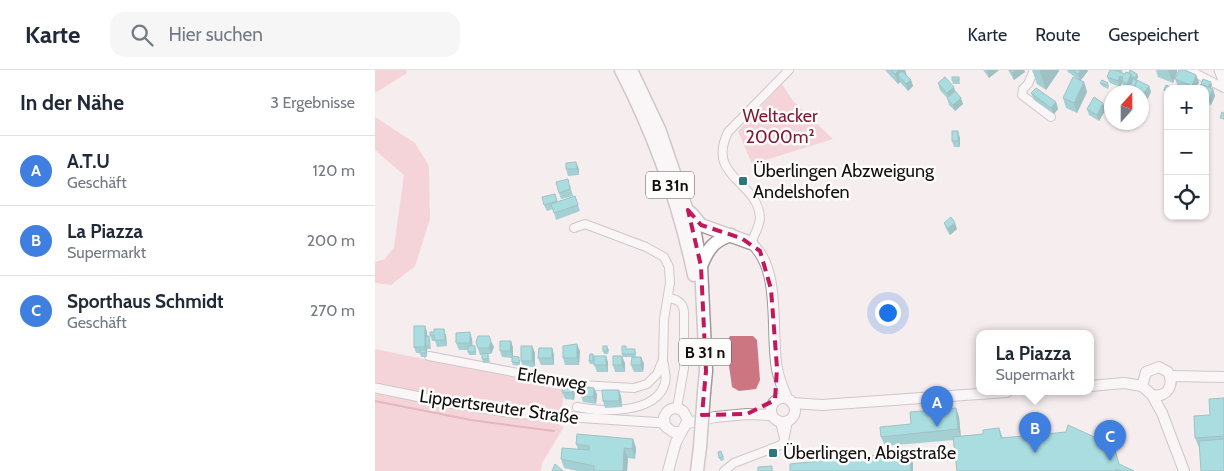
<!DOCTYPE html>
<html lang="de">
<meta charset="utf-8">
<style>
body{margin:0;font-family:Cabin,sans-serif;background:#f6f6f7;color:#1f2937}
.controls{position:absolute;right:15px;top:15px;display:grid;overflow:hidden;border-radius:10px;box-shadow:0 1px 4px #0004}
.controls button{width:45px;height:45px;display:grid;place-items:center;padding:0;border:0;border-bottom:1px solid #e0e1e3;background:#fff;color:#1f2937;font:25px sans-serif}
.compass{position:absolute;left:729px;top:15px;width:45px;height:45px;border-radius:50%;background:#fff;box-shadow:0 1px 4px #0004;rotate:21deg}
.you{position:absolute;left:512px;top:242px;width:18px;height:18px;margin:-12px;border:4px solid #fff;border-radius:50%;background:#1a73e8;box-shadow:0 0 0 8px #1a73e833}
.badge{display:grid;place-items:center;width:32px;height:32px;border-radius:50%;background:#2d777a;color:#fff;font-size:16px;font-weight:700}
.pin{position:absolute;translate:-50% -41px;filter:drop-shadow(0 1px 2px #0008)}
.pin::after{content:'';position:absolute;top:26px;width:18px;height:15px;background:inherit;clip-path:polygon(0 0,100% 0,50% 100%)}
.popup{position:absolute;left:601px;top:260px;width:118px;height:65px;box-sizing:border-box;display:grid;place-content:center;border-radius:10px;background:#fff;filter:drop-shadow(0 1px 4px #0005);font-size:16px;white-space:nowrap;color:#747a83}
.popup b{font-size:19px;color:#1f2937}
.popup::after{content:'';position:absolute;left:50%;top:100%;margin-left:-10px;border:10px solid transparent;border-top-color:#fff}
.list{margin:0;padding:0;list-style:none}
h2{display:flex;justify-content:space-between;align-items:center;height:65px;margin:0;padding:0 20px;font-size:21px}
h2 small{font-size:16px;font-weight:400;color:#747a83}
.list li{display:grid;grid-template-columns:32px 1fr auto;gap:15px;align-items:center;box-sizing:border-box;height:70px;padding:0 20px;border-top:1px solid #e0e1e3}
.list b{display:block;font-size:19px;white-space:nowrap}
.list p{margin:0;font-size:16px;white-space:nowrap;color:#747a83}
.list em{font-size:16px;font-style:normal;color:#747a83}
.icon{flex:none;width:28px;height:28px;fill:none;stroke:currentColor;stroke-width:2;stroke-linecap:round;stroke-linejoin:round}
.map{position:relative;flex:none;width:849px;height:401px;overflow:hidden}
header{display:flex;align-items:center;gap:30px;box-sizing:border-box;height:70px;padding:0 25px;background:#fff;border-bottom:1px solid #e0e1e3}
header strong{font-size:24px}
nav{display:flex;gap:28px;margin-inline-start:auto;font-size:18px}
.search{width:350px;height:45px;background:#f6f6f7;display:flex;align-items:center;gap:12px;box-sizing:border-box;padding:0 18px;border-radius:15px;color:#747a83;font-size:19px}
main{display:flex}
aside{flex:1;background:#fff}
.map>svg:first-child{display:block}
.green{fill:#f1b7bd}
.water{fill:#cc7682}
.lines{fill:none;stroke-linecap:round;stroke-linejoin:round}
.stream{stroke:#cc7682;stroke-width:2}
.minor-casing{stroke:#a0999a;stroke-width:10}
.tertiary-casing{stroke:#a0999a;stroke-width:11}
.secondary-casing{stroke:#a0999a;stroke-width:12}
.trunk-casing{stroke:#a0999a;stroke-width:15}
.minor{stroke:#fff;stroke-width:8}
.tertiary{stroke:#fff;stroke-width:9}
.secondary{stroke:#fff;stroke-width:10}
.trunk{stroke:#fff;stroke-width:12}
.trunk-bridge-casing{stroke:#a0999a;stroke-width:15;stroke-linecap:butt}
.trunk-bridge{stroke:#fff;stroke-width:12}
.wall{fill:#43adb1}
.shaded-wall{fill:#378d90}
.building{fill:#4ec9ce;stroke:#378d90}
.marked{fill:none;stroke:#c2185b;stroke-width:4;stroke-dasharray:10 6;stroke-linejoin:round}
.poi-dot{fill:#2d777a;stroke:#fffcfc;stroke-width:2}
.labels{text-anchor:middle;stroke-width:5;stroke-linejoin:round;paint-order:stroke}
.shield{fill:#fffcfc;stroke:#585656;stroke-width:1}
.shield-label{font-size:16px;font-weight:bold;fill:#110f0f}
.park-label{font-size:18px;fill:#7f1733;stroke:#fffcfc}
.poi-label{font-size:18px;fill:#110f0f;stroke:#fffcfc;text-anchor:start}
.street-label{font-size:18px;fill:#110f0f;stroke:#fffcfc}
</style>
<header>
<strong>Karte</strong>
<div class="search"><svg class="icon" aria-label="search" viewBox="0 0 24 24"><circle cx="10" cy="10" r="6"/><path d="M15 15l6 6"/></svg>Hier suchen</div>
<nav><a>Karte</a><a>Route</a><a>Gespeichert</a></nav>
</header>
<main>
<aside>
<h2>In der Nähe<small>3 Ergebnisse</small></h2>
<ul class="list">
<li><span class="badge" style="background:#3f7fe0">A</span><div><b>A.T.U</b><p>Geschäft</p></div><em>120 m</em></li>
<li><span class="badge" style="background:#3f7fe0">B</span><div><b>La Piazza</b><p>Supermarkt</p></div><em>200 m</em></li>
<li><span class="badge" style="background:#3f7fe0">C</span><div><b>Sporthaus Schmidt</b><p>Geschäft</p></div><em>270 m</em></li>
</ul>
</aside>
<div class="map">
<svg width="849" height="401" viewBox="0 0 849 401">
<rect width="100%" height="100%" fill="#f5edee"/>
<g class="green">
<path d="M0 0H31L32 3 0 23Z"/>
<path d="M407 14 418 31 458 69 377 94 363 61Z"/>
<path d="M0 47 40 73 54 96 55 149 40 196 16 215 0 213V192L10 189 19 177 29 105 0 80Z"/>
<path d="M0 279 190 318 184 355 189 357 167 393 166 401H0Z"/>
</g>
<path class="water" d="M355 266H378L382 270 385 310 381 319 364 321 357 317 351 274Z"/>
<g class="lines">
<path class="stream" d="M0 331 96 350 179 361"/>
<g class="minor-casing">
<g id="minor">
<path d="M659 0 653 14 648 19 647 25 676 47"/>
<path d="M814 0 849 18"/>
<path d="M376 173C379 165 385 156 385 147 382 110 331 108 353 62L414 0"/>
<path d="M293 228C302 229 308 232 309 242V298L302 338"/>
<path d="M54 286 206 315 259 318 272 314 282 304 288 290 289 249 295 213 294 197 289 187 271 177 210 154 199 158"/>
<path d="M202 337C226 342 281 345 290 313 292 306 289 297 288 290"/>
<path d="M405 352 409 368"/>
<path d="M349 401 359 393 406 375 409 371 413 351"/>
</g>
</g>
<g class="tertiary-casing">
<g id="tertiary">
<path d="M844 0 849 13"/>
<path d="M0 318 75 333 138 343 289 353"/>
</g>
</g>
<g class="secondary-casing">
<g id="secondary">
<path d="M376 173C407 199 395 261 402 299 404 309 408 319 412 328"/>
<path d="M795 306 849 307"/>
<path d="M715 316 749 313 767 316"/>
<path d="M777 325C792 328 800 315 793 302L784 297 771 302 767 316 777 325 787 343 809 401"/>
<circle cx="408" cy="340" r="12"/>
<path d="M417 333 447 335 632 322"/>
<path d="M313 353 340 347 372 344 396 345"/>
<path d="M293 401 301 372 313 350 308 341C300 336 293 338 289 347L290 356 298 362H305"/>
</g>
</g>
<g class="trunk-casing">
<g id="trunk">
<path d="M246 0C280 66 304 133 319 205"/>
<path d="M256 0 284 59 320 164 326 196 331 301 329 322"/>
<path d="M316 143 326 155 376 173"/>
<path d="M326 196C333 179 338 171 356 165"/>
<path d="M322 401 325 377"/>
</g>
</g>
<use href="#minor" class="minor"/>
<use href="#tertiary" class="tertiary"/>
<use href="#secondary" class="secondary"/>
<use href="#trunk" class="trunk"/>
<g class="trunk-bridge-casing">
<path id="trunk-bridge" d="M325 377 329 322"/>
</g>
<use href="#trunk-bridge" class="trunk-bridge"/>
</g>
<g class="wall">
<path d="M510 0H530L531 5 536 10 538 16 533 21 525 12 523 14Z"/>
<path d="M608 0H624L614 8Z"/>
<path d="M633 0H649L650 2 639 10Z"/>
<path d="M657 0H684V1L671 20 662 14Z"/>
<path d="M692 0H712L713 1 705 11 709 12 712 22 702 43 691 38 688 28 704 10 693 2Z"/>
<path d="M735 0H748L746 3 750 4 754 3 762 4 763 7 761 11 774 16 776 22 772 30 766 28V22H761L756 20 755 18V20L749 18 747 13 745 17 735 13 732 7Z"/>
<path d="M781 0H802V2L798 13 783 7Z"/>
<path d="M821 5 824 12 821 19H810L803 16 800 9Z"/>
<path d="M584 7 585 14H578L577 10Z"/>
<path d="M563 13 581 22 588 34 580 41 574 35 572 28 565 20Z"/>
<path d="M725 13H733L734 16 733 19 727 16Z"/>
<path d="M837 15 836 18 838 19 840 26 836 35 830 33V19Z"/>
<path d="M656 23 681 32 683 39 679 44 659 30Z"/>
<path d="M712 39H731L724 51 714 45Z"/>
<path d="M585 68V77H579L577 71Z"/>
<path d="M191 99H204V105L193 106Z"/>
<path d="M195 115 198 126 186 129 184 123Z"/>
<path d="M180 124 182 132 200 126 205 141 181 150 178 139 172 141 169 135Z"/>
<path d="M569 153 582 159 575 165 571 159Z"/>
<path d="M50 256 52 262V266H54L55 270 56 279H52V287H46L45 283H41L39 277Z"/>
<path d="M69 259 71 266 72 276 62 277 60 271H57L55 265 59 262Z"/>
<path d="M97 269V276L101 279V285H94L93 280H84L81 273Z"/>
<path d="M136 271 138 278V286L145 290V296L138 295 137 292V288L127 287 125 281Z"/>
<path d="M101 272 119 277 116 284H113L115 292 108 293 107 285H105Z"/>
<path d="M157 276 160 283V297H148L146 291Z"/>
<path d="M232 276 234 280 233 284H229L228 281Z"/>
<path d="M177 278 179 285V295H166L163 288Z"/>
<path d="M252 279 261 282V287H266L269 294 268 302H259L256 295 257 287H248L247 284Z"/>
<path d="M205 281 204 295H190L188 288Z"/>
<path d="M218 284 219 287 233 292V302H222L219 294H215L214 291Z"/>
<path d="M250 293V302H240L238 295Z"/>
<path d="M197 315 200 321 199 330 190 329 187 322Z"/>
<path d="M222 324 221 334 208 332 206 326Z"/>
<path d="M246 326 247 337 230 338 228 331Z"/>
<path d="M849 328V401L825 380 820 368Z"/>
<path d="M581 338 584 347 586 367 608 364 624 358 628 368 741 383 744 395 759 401H582L579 370 510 376 506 367 536 354Z"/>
<path d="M258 369 261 378 260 389 253 388 252 401H202L189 398 186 389 203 379 201 374Z"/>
<path d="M348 384 349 390 346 391 344 388Z"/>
</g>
<g class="shaded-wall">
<path d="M524 0H530L532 6 523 5 525 12 523 14 520 4Z"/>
<path d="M614 0H624L614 8 612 1Z"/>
<path d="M641 0H649L650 2 639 10 637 3Z"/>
<path d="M666 0H684V1L671 20 665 2Z"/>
<path d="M706 0H712L713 1 705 11 703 4Z"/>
<path d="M793 0H802V2L798 13Z"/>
<path d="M756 4 759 10 755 17V20L752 14Z"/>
<path d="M762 4 763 7 761 11 760 8Z"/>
<path d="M821 5 824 12 821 19H817V16Z"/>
<path d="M745 6 747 12V11V13L745 17 743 11Z"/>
<path d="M536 10 538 16 533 21 531 14Z"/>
<path d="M709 12 712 22 702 43 699 33Z"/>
<path d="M836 12 837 15 834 21 833 18Z"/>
<path d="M774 16 776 22 772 30 769 23Z"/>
<path d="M579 17 581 24 574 30 572 23Z"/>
<path d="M838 19 840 26 836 35 834 29Z"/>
<path d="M586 28 588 34 580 41 578 35Z"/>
<path d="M681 32 683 39 679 44 676 38Z"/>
<path d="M728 33 731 39 724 51 722 45Z"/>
<path d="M583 61 585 68V77L583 71Z"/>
<path d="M201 92 204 99V105L202 99Z"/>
<path d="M580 153 582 159 575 165 573 158Z"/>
<path d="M50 256 52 262V276H51L52 279V287L50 277Z"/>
<path d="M69 259 71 266 72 276 70 270Z"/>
<path d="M95 262 97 269 98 279 95 273Z"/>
<path d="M116 271 119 277 116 284 114 278Z"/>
<path d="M136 271 138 278V288L135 281Z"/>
<path d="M202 274 205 281 204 295 202 288Z"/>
<path d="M157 276 160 283V297L157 291Z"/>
<path d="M177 278 179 285V295L177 288Z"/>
<path d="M231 286 233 292V302L231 295Z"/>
<path d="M247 286 250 293V302L247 295Z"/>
<path d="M266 287 269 294 268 302 266 295Z"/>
<path d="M197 315 200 321 199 330 197 323Z"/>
<path d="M219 318 222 324 221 334 218 327Z"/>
<path d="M244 320 246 326 247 337 244 331Z"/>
<path d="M581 338 584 347 586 369 583 359Z"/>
<path d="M258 369 261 378 260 389 257 379Z"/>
<path d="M249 378 253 388 252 401H248Z"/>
<path d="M534 382 538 392V401H536Z"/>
</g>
<g class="building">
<path d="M516 0H524L520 4Z"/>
<path d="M635 0H641L637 3Z"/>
<path d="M697 0H706L703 4Z"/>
<path d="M735 0H739L750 4 751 2 756 4 752 14 747 11 748 7 745 6 743 11 732 7Z"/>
<path d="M755 0 762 4 760 8 757 7 756 4 754 3Z"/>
<path d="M804 0H810L821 5 817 16 800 9Z"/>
<path d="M527 1 536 10 531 14 523 5Z"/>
<path d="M570 7 579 17 572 23 563 13Z"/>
<rect x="577" y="7" width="7" height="3"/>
<path d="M698 7 709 12 699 33 688 28Z"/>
<path d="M758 9 762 11 759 19 755 17Z"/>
<path d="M828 9 836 12 833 17 826 15Z"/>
<path d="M727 10 733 13 731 15 725 13Z"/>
<path d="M762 10 774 16 769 23 759 19Z"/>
<path d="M826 14 838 19 834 29 830 27V19H824Z"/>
<path d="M791 15 795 17 793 19 792 22 789 20Z"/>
<path d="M661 18 681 32 676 38 656 23Z"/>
<path d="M580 21 586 28 578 35 572 28Z"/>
<path d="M719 27 728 33 722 45 712 39Z"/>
<path d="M847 42 849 43V49L845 48Z"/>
<rect x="577" y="61" width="6" height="10"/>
<path d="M201 92 202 99H191V93Z"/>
<path d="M193 109 195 119 184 123 181 112Z"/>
<path d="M180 124 182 131 169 135 167 127Z"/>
<path d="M200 126 203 135 179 143 176 134Z"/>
<path d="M576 147 580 153 573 158 569 153Z"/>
<rect x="39" y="256" width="11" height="21"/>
<path d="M59 259H69L70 270H60L59 265H55V262H59Z"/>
<path d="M95 262V273H81V263Z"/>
<rect x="51" y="266" width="3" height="10"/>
<path d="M103 266H114L116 271 114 278H103L101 272Z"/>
<path d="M125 271H136L135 281H125Z"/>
<path d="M202 274V288H188V276Z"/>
<rect x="93" y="276" width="7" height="6"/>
<rect x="146" y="276" width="11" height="15"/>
<rect x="228" y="276" width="4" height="5"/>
<path d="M247 276H251V279H260V284H247Z"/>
<path d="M164 278H177V288H163Z"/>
<rect x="45" y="280" width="6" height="3"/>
<path d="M113 283V289H107V284Z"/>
<path d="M215 284H218V291H214Z"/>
<path d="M137 286 144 287V293L137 292Z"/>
<rect x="219" y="286" width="12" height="9"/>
<rect x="238" y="286" width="9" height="9"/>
<path d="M257 287H266V295H256Z"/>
<path d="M188 314 197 315V323L187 322Z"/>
<path d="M207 316 219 318 218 327 206 326Z"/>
<path d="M227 320H244V331H228Z"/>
<path d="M849 328V366L820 368 819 346 835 345 834 329Z"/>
<path d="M581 338 583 359 506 367 505 357 536 354 535 342Z"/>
<path d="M693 355 735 374 738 373 744 394 759 401H746L741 399V401H582L578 367 608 364V360L624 358 626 368 691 362Z"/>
<path d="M202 364 258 369 257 379 249 378 248 401H219V396L186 389 187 378 214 380V376L201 374Z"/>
<path d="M849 369V401H826L824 371Z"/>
<path d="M346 381 348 387 344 388 343 382Z"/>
<path d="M534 382 536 401H415V394Z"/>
<path d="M180 394 188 401H177Z"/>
<path d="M397 396V401H383V397Z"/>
</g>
<path d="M0 0H849V401H0ZM313 140 326 155 366 168 385 181 396 219 402 298 400 330 372 344 327 345 331 301 326 196Z" fill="#f5edee" fill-opacity=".55" fill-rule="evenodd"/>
<path class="marked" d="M313 140 326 155 366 168 385 181 396 219 402 298 400 330 372 344 327 345 331 301 326 196Z"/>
<g class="poi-dot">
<rect x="363" y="106" width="10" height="10" rx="2.5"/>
<rect x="393" y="378" width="10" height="10" rx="2.5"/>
</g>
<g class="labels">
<g class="shield">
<rect x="271" y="101.5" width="48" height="27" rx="4"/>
<rect x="304" y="268.5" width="52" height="27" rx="4"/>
</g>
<g class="shield-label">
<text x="295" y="121">B 31n</text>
<text x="330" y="288">B 31 n</text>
</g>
<g class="park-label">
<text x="405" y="52">Weltacker<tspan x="405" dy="21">2000m²</tspan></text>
</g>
<g class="poi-label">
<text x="378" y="107">Überlingen Abzweigung<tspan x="378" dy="21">Andelshofen</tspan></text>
<text x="408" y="389">Überlingen, Abigstraße</text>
</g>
<g class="street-label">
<text transform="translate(177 309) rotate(9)" y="6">Erlenweg</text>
<text transform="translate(124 337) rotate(8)" y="6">Lippertsreuter Straße</text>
</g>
</g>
</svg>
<div class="controls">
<button>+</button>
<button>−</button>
<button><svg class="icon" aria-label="locate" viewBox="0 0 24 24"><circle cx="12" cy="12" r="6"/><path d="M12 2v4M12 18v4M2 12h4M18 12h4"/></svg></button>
</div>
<svg class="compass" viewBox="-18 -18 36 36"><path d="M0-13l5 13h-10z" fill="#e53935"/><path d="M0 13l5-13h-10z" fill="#747a83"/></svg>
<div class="you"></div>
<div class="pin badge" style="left:562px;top:357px;background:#3f7fe0">A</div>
<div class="pin badge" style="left:660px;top:383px;background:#3f7fe0">B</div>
<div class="popup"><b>La Piazza</b>Supermarkt</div>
<div class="pin badge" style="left:735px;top:391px;background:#3f7fe0">C</div>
</div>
</main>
